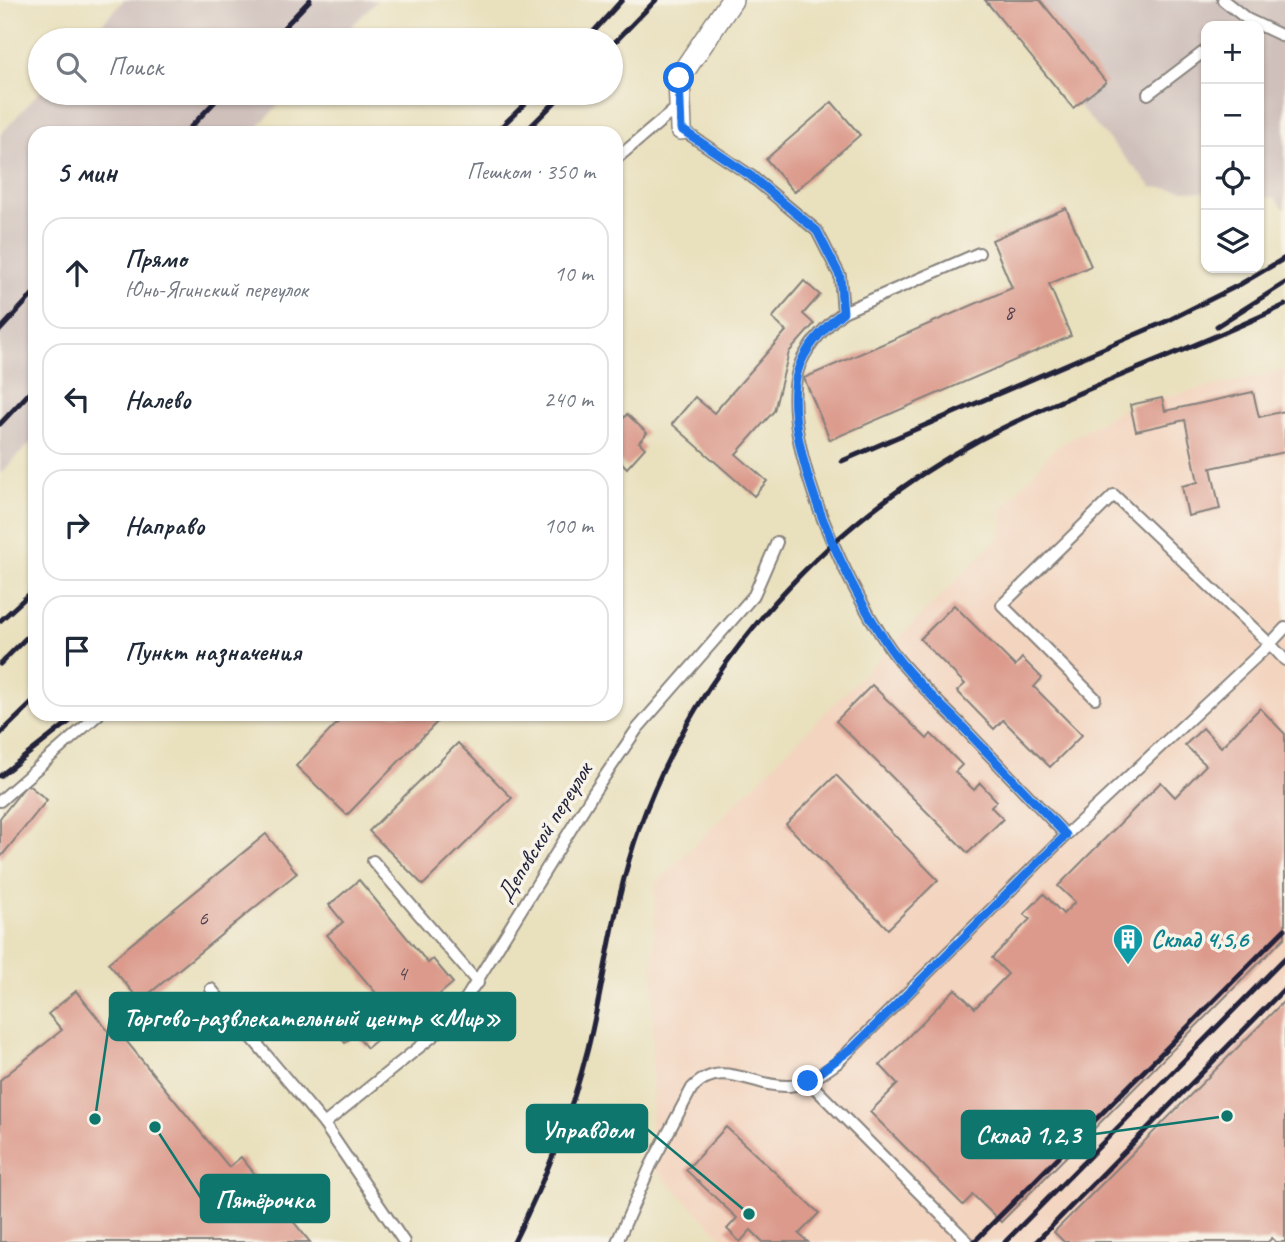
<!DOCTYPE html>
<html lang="ru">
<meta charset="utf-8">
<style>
body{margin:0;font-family:Caveat,sans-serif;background:#f6f6f7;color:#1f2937}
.controls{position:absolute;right:21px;top:21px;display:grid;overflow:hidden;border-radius:14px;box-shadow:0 2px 5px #0004}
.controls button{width:63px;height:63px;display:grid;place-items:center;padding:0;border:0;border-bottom:2px solid #e0e1e3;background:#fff;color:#1f2937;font:35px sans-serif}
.stop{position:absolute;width:21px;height:21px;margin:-16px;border:5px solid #1a73e8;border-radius:50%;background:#fff}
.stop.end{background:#1a73e8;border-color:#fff;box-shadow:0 2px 7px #0008}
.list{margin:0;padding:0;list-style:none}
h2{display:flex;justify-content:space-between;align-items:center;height:91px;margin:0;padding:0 28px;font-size:30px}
h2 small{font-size:23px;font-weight:400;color:#747a83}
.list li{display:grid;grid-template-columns:46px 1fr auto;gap:21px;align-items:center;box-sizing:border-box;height:112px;margin:0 14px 14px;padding:0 14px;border:2px solid #e0e1e3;border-radius:21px}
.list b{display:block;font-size:26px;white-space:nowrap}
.list p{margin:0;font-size:23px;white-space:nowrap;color:#747a83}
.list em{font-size:23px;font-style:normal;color:#747a83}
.icon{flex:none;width:38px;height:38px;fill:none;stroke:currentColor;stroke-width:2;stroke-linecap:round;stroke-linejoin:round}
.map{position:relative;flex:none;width:1285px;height:1242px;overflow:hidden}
.search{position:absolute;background:#fff;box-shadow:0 2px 5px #0004;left:28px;top:28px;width:595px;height:77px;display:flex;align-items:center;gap:18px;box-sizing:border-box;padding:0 24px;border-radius:38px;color:#747a83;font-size:26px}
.panel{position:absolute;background:#fff;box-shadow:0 2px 5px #0004;left:28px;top:126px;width:595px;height:595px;border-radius:21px}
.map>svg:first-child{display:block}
.built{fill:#f3d4bf}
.industrial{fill:#cfc0bb}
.building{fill:#db9a8b}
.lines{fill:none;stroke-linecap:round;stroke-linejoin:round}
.service-casing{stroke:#86817c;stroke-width:14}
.minor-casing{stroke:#86817c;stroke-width:24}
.service{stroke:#fff;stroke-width:10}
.minor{stroke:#fff;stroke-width:21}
.rail{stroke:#22223b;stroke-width:5}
.route{stroke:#1a73e8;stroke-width:9}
.labels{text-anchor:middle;stroke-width:7;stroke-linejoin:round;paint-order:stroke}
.number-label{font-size:21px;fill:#50404f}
.street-label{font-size:24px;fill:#22223b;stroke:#f7f3e8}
.culture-label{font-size:24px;font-weight:bold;fill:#0d838f;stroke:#f7f3e8;text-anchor:start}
.leader{fill:none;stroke:#0f766e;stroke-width:2.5}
.callout-dot{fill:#0f766e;stroke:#f7f3e8;stroke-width:2.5}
.callout{fill:#0f766e;stroke:#0f766e;stroke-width:2.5}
.callout-label{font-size:26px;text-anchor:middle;font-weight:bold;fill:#fff}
</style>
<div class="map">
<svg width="1285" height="1242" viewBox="0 0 1285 1242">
<rect width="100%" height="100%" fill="#f7f3e8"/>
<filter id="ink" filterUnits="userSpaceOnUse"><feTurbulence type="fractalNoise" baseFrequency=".0143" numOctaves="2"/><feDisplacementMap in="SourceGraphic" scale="14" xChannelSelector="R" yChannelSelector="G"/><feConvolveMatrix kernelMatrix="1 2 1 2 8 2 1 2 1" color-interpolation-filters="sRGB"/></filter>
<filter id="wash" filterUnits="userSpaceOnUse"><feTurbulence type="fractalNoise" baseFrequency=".00686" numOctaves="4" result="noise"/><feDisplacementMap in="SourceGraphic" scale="28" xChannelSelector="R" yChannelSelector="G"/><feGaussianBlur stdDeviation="1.57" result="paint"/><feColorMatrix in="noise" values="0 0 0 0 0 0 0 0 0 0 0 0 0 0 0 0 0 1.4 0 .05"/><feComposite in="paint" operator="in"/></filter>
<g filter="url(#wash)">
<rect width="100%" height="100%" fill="#e9e0bd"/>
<path class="built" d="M1285 370V1242H727L651 1165 655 885 1001 535 1004 507 1054 449 1130 405Z"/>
<g class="industrial">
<path d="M124 0H377L339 40H87Z"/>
<path d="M982 0H1285V209L1275 198 1259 196V26H1206V192L1152 187Z"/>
<path d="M40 91 290 93 252 133H35V438L0 474V135Z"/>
</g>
<g id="blocks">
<g class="building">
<path d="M985 0H1040L1106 82 1073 108Z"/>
<path d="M832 102 860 135 794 192 766 159Z"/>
<path d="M1066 208 1091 266 1049 284 1071 336 830 440 804 378 1012 288 992 240Z"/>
<path d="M804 281 820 295 803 314 814 324 789 352 774 411 736 454 767 481 754 496 672 424 695 397 714 413 786 331 772 318Z"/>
<path d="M1253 392 1259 417 1285 411V452L1211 468 1220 509 1188 516 1182 486 1198 482 1185 420 1136 431 1130 405 1162 398 1165 411Z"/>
<path d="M627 414 647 433 639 442 645 448 627 468 616 457V427Z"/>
<path d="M954 605 1015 666 1022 658 1042 678 1034 687 1082 735 1050 767 1003 720 994 729 957 691 965 684 920 639Z"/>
<path d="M872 685 927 739 931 734 962 765 955 772 974 790 980 783 997 801 991 807 1003 819 968 853 836 721Z"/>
<path d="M1260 708 1285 734V937L1001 1222 973 1195 963 1205 870 1112 898 1084 880 1065 955 989 975 1008 1008 974 992 958 1030 919 1024 914 1044 894 1063 914 1075 902 1058 886 1161 782 1175 797 1206 765 1185 745 1203 728 1221 747Z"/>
<path d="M346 714H432L439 720 347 815 296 766Z"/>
<path d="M458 743 512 798 423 885 369 831Z"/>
<path d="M836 775 938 880 888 929 786 824Z"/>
<path d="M27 784 47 800 0 858V818Z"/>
<path d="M266 834 297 873 140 1001 108 963Z"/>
<path d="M359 880 428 963 433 959 453 983 395 1032 391 1028 367 1048 355 1034 345 1043 338 1034 380 998 327 935 343 922 329 905Z"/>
<path d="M76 991 113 1037 119 1032 229 1167 241 1157 310 1242H0V1080L62 1030 48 1014Z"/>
<path d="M1285 1000V1242H1276L1272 1238 1268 1242H1064L1054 1232Z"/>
<path d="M726 1127 819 1213 799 1234 808 1242H763L751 1230 740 1242 727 1229 737 1218 686 1170Z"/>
</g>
</g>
</g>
<g filter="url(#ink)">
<use href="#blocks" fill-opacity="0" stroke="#86817c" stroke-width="2"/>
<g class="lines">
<g class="service-casing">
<g id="service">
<path d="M1223 0 1247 19 1285 37"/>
<path d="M1148 94 1206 50"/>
<path d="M681 129 751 176 817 231 840 276 843 312C825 327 805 347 798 370 777 443 853 601 898 659 917 682 939 703 960 724 995 761 1031 798 1066 835"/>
<path d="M616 159 680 105"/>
<path d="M843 312 979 253"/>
<path d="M1285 628 1270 644 1285 660"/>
<path d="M0 801 99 714"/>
<path d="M373 861 478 983"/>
<path d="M211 989 324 1124 404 1242"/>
<path d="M808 1081 968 1242"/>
<path d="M324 1124 443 1028 462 1005 594 792 637 729 754 595 777 542"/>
<path d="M617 1242 651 1165 692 1088C722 1057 753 1088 789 1086 807 1085 823 1073 837 1063L1066 835 1270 644 1114 495 1002 605 1095 698"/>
</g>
</g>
<g class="minor-casing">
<path id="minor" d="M681 129 679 78 732 0"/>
</g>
<use href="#service" class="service"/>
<use href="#minor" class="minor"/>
<g class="rail">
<path d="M272 40 310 0"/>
<path d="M586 40 622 0"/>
<path d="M611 46 656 0"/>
<path d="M185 133 223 93"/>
<path d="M495 133 536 93"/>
<path d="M524 133 564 93"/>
<path d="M1217 326 1285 283"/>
<path d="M0 330 35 292"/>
<path d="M0 424 35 387"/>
<path d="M842 461 1167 321 1239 285 1285 258"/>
<path d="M0 621 35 589"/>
<path d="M0 664 35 629"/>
<path d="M0 734 35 700"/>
<path d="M0 776 79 714"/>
<path d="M514 1242C545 1180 571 1116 588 1048 606 974 614 898 640 826 699 662 828 521 981 439 1079 388 1185 353 1285 305"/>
<path d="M974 1242 1285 929"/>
<path d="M1005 1242 1285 958"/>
<path d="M1036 1242 1285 988"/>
</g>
</g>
</g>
<g class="lines" filter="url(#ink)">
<path class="route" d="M679 78 681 129 751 176 817 231 840 276 843 312C825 327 805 347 798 370 777 443 853 601 898 659 916 682 939 703 960 724 995 761 1031 798 1066 835L854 1047 808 1081"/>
</g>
<defs>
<g id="building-pin" transform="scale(1.575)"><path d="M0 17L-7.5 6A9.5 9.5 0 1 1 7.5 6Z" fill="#0f9aa8" stroke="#f7f3e8"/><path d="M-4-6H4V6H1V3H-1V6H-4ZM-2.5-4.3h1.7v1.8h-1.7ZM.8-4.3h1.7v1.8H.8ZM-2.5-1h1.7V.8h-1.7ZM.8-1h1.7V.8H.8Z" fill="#fff"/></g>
</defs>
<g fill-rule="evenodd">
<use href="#building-pin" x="1128" y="939"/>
</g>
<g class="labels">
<g class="number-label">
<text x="1009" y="319">8</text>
<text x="203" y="925">6</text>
<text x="402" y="980">4</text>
</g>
<g class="street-label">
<text transform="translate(544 832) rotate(-58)" y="8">Деповской переулок</text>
</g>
<g class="culture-label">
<text x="1151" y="947">Склад 4,5,6</text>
</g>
</g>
<path class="leader" d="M95 1119L110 1017M749 1214L647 1129M1227 1116L1095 1134M155 1127L201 1198"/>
<g class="callout-dot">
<circle cx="95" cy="1119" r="7"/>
<circle cx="749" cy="1214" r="7"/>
<circle cx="1227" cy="1116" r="7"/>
<circle cx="155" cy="1127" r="7"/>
</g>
<g class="callout">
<rect x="110" y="993" width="405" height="47" rx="7"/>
<rect x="527" y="1105" width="120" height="47" rx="7"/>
<rect x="962" y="1111" width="133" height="47" rx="7"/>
<rect x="201" y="1175" width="128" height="47" rx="7"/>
</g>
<g class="callout-label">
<text x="312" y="1026">Торгово-развлекательный центр «Мир»</text>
<text x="587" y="1138">Управдом</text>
<text x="1028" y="1143">Склад 1,2,3</text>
<text x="265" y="1208">Пятёрочка</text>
</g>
</svg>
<div class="controls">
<button>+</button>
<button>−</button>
<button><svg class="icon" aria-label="locate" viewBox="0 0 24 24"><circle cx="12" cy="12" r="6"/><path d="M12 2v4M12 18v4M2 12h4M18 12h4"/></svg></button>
<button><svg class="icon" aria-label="layers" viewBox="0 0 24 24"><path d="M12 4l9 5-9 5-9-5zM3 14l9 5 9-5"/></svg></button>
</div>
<div class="stop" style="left:679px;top:78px"></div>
<div class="stop end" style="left:808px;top:1081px"></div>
<div class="search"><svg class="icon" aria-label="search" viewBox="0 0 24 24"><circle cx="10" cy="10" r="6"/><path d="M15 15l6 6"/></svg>Поиск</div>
<section class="panel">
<h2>5 мин<small>Пешком · 350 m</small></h2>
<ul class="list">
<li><svg class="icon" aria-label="ahead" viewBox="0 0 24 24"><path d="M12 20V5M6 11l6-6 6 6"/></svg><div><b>Прямо</b><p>Юнь-Ягинский переулок</p></div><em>10 m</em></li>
<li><svg class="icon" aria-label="left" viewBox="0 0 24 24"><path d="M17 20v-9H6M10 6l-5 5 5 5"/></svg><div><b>Налево</b></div><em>240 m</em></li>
<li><svg class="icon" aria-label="right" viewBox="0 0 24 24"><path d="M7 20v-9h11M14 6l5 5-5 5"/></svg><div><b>Направо</b></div><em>100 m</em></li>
<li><svg class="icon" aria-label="arrive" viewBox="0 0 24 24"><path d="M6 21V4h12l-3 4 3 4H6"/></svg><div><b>Пункт назначения</b></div></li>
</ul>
</section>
</div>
